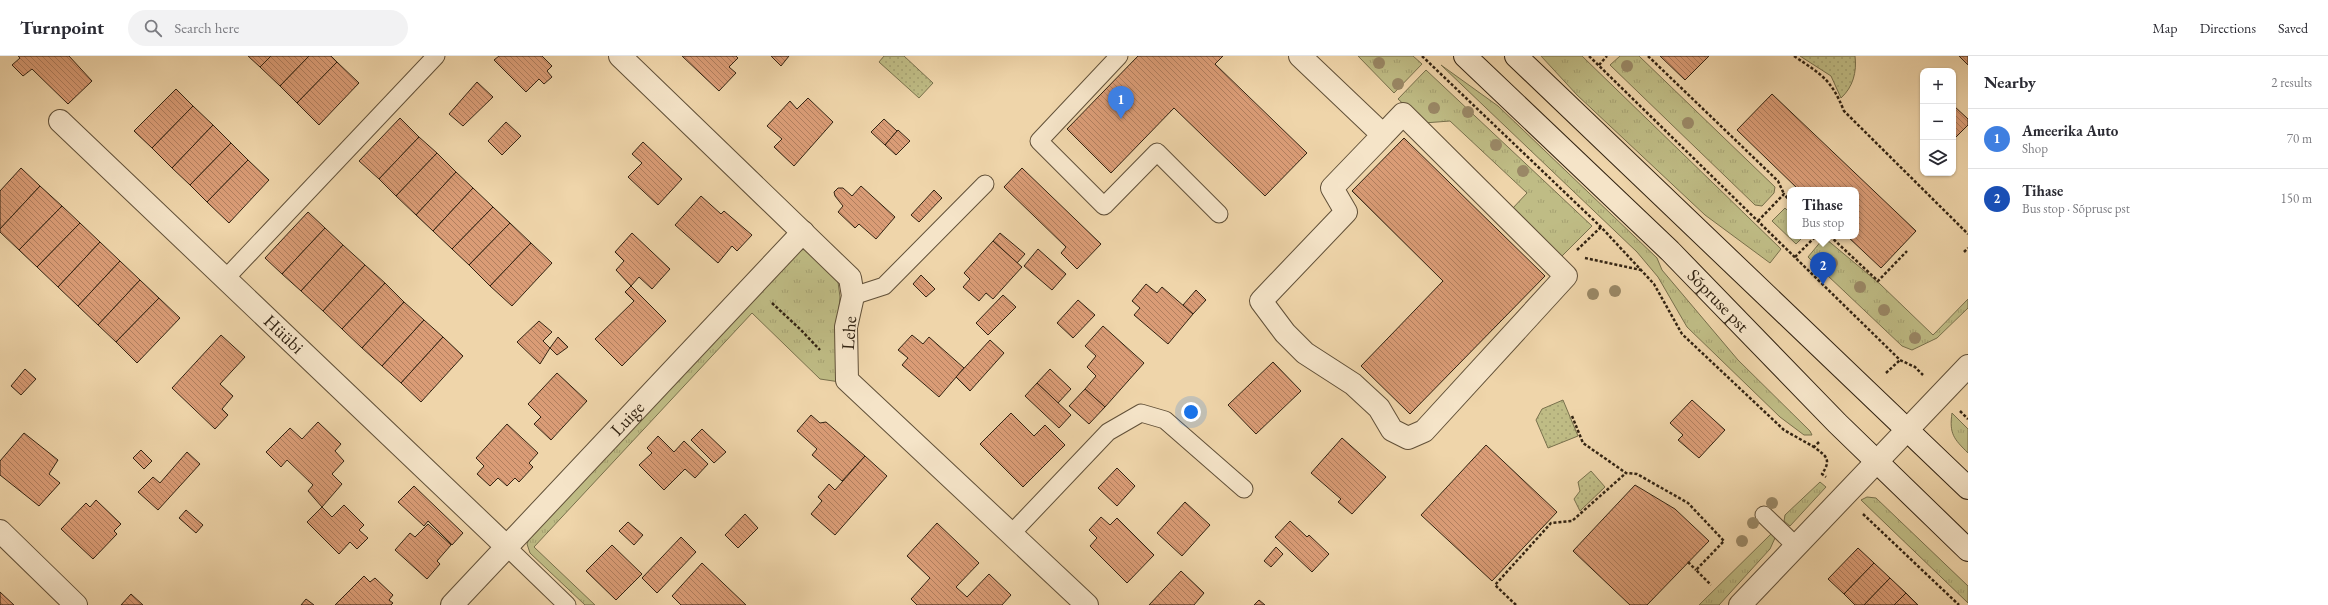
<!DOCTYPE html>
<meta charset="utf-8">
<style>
body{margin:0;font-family:"EB Garamond",serif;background:#f2f2f3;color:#2b2b33}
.controls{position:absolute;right:12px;top:12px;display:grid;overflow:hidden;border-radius:8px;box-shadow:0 1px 3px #0004}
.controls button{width:36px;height:36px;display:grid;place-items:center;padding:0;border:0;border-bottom:1px solid #e1e1e2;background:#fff;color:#2b2b33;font:20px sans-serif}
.you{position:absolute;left:1191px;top:356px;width:14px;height:14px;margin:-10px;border:3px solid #fff;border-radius:50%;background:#1a73e8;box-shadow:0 0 0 6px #1a73e833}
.badge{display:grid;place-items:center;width:26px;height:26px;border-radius:50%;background:#1a73e8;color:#fff;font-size:13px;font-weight:700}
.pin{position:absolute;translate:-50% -33px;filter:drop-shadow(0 1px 2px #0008)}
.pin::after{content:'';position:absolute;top:21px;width:14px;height:12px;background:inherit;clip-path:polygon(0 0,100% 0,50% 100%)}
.popup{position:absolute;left:1787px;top:131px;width:72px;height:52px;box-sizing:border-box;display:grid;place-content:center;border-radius:8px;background:#fff;filter:drop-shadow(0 1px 3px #0005);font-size:13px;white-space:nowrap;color:#7c7c81}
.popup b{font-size:15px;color:#2b2b33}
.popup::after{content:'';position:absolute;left:50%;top:100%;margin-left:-8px;border:8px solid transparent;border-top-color:#fff}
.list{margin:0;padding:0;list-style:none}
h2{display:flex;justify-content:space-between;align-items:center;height:52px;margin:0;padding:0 16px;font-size:17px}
h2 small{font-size:13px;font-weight:400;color:#7c7c81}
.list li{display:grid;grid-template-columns:26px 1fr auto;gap:12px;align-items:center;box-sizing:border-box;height:60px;padding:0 16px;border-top:1px solid #e1e1e2}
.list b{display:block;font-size:15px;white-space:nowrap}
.list p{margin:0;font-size:13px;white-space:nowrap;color:#7c7c81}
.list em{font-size:13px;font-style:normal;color:#7c7c81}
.icon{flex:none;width:22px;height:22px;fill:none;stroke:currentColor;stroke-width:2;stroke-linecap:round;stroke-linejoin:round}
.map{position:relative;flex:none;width:1968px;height:549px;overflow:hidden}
header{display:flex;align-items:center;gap:24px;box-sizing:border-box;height:56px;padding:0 20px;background:#fff;border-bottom:1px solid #e1e1e2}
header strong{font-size:19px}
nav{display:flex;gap:22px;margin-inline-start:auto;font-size:14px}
.search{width:280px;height:36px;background:#f2f2f3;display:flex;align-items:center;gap:10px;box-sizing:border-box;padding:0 14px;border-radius:22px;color:#7c7c81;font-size:15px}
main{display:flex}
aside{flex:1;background:#fff}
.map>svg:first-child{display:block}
.grass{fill:url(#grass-tufts);stroke:#78704c}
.park{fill:url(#park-dots);stroke:#78704c}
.building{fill:url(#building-back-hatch);stroke:#322312}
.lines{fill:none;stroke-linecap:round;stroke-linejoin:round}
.service-casing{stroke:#615038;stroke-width:19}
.minor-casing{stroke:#615038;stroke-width:24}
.secondary-casing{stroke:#322312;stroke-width:24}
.path{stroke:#322312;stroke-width:2.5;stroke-dasharray:3 2;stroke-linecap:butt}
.service{stroke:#f5e4c8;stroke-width:17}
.minor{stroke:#f5e4c8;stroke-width:22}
.secondary{stroke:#f5e4c8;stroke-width:22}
.tree{fill:#9a8866}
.labels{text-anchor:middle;stroke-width:3.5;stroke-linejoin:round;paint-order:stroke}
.street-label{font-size:18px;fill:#322312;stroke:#f5e4c8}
</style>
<header>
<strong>Turnpoint</strong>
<div class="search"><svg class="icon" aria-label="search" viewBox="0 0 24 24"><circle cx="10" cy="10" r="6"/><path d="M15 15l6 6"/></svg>Search here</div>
<nav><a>Map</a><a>Directions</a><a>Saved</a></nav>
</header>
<main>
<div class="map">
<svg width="1968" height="549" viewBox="0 0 1968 549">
<defs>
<pattern id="grass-tufts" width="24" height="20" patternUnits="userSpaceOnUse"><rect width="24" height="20" fill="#bfbc85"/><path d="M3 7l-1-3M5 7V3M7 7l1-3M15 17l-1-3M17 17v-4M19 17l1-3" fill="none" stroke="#a5a172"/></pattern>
<pattern id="park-dots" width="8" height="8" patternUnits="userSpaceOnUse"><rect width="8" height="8" fill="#bfbc85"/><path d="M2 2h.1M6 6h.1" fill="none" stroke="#a5a172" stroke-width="1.8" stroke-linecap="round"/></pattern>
<pattern id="building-back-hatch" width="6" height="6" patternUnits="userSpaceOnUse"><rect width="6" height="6" fill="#da9c76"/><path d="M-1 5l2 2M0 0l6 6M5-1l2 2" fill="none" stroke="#b17f5f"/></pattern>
</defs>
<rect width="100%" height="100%" fill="#efd5aa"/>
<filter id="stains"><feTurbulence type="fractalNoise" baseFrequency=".005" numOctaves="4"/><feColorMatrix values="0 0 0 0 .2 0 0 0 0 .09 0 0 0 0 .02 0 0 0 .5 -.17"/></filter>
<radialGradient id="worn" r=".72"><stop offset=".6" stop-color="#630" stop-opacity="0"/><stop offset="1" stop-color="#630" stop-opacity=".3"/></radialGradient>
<g class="grass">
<path d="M1358 0H1413L1422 8 1394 37Z"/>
<path d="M1541 0H1582L1781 193 1770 207 1705 159 1577 39Z"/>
<path d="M1620 0H1639L1775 131 1774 137 1762 150 1755 149 1610 9Z"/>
<path d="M1441 9 1498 50 1657 202 1662 214 1738 304 1810 375 1812 379H1804L1780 361 1687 271 1658 221 1637 196Z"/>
<path d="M1426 14 1592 170 1560 202 1512 153 1527 137 1450 65 1424 67 1398 43Z"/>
<path d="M1785 152 1790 157V180H1804L1796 188 1772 165Z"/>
<path d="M1826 183 1880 228 1933 279 1968 243V252L1937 282 1912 294 1902 290 1808 201 1822 184Z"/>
<path d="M810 193 834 217 838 226 840 241 836 284 840 326 820 323 752 257 534 491 595 549H585L530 497 527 488 531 477 799 194Z"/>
<path d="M1952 357 1968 373V397C1954 383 1949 378 1952 357Z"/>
<path d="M1820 426 1826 431 1790 470 1784 465 1785 459Z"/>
<path d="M1867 441 1876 442 1968 530V547L1861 444Z"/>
<path d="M1772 477 1775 482 1770 493 1719 549H1699Z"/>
</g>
<g class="park">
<path d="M884 0H904L933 27 919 42 879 6Z"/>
<path d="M1800 0H1855C1857 16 1853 31 1841 42L1831 20Z"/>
<path d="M1563 344 1578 380 1548 392 1536 364 1542 353Z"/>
<path d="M1591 415 1605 431 1580 455 1574 443 1580 435 1578 426Z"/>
</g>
<g class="building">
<path d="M18 0H69L92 25 68 48 32 13 23 20 12 9 20 2Z"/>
<path d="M248 0H271L260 11Z"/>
<path d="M271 0H309L280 30 260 11Z"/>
<path d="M309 0H331L337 6 297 47 280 30Z"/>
<path d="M499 0H542L552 10 547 15 552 21 544 28 539 23 526 36 494 4Z"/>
<path d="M682 0H736L738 2 729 11 736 17 719 35Z"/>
<path d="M771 0H789L781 10Z"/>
<path d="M1138 0H1223L1215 8 1307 97 1265 140 1174 52 1111 117 1067 73Z"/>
<path d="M1660 0H1709L1685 24Z"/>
<path d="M1959 0H1968V9Z"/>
<path d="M337 6 359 27 319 69 297 47Z"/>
<path d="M477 26 493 41 463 70 449 58Z"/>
<path d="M176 33 193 50 152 92 134 75Z"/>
<path d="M1772 38 1916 175 1881 212 1847 180H1856V134H1799L1737 74Z"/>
<path d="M808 42 833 66 794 110 774 91 782 83 767 70 790 45 797 53Z"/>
<path d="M193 50 213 69 172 112 152 92Z"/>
<path d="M1954 50 1968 63V69L1955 82 1953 81Z"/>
<path d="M400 62 419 81 379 123 359 105Z"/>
<path d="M884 63 897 75 885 89 871 76Z"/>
<path d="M506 66 521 80 502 99 488 85Z"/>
<path d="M213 69 231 87 190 129 172 112Z"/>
<path d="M898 74 910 85 896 99 885 89Z"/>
<path d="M419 81 437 97 396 140 379 123Z"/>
<path d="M1404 82 1545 220 1410 358 1361 310 1443 225 1352 135Z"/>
<path d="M643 86 682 123 658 149 628 121 642 107 632 98Z"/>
<path d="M231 87 248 104 207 146 190 129Z"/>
<path d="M437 97 456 116 416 159 396 140Z"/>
<path d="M248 104 269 124 229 167 207 146Z"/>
<path d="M21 112 40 130 0 173V135Z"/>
<path d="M1022 112 1101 188 1077 213 1061 197 1066 191 1004 131Z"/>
<path d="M456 116 473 132 433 175 416 159Z"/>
<path d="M40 130 62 150 19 194 0 176V173Z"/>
<path d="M861 130 895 161 876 183 859 168 855 172 838 156 843 150 835 140 834 136 838 132H843L852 140Z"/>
<path d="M473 132 493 151 452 193 433 175Z"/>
<path d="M934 134 942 142 919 166 911 159Z"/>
<path d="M701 140 721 158 724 155 752 179 737 195 732 190 718 207 675 169Z"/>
<path d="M62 150 80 167 37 211 19 194Z"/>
<path d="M493 151 510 167 469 209 452 193Z"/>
<path d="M308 156 325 172 282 218 265 202Z"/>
<path d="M80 167 100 186 58 231 37 211Z"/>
<path d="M510 167 531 187 490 230 469 209Z"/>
<path d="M325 172 343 189 301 235 282 218Z"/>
<path d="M632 177 670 213 652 233 639 221 631 230 616 214 624 205 615 196Z"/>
<path d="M1000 177 1025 198 1017 207 993 185Z"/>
<path d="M993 185 1022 211 993 243 986 237 979 245 963 231 970 223 964 217Z"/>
<path d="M100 186 120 205 78 250 58 231Z"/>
<path d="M531 187 552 207 512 250 490 230Z"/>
<path d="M343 189 365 209 323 255 301 235Z"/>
<path d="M1038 193 1066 218 1052 234 1024 210Z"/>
<path d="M120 205 140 224 98 269 78 250Z"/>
<path d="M365 209 385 227 342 273 323 255Z"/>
<path d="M921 219 935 233 926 241 913 228Z"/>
<path d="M140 224 159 242 116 286 98 269Z"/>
<path d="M385 227 404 246 362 292 342 273Z"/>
<path d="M1146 228 1157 237 1162 231 1193 258 1168 288 1134 259 1140 252 1132 245Z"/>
<path d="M631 230 666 265 622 310 595 283 634 245 625 236Z"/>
<path d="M1196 234 1206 244 1193 258 1183 249Z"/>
<path d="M1003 239 1016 251 988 279 976 267Z"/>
<path d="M159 242 180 262 137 307 116 286Z"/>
<path d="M1078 244 1095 259 1073 282 1057 267Z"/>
<path d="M404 246 424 264 382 310 362 292Z"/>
<path d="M424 264 443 281 401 327 382 310Z"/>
<path d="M539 265 552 276 543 285 550 292 540 308 517 286Z"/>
<path d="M1103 270 1144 307 1105 351 1085 333 1096 320 1087 311 1096 300 1085 290Z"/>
<path d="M221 279 245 301 220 328 233 340 222 353 228 359 215 373 172 332Z"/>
<path d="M912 279 923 288 929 281 964 312 939 341 902 309 908 302 898 294Z"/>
<path d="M443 281 463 300 421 346 401 327Z"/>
<path d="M558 281 568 291 557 299 550 292Z"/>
<path d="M990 284 1004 297 970 335 956 321Z"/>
<path d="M1273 306 1301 335 1256 378 1228 349Z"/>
<path d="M25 313 36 323 21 339 11 330Z"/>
<path d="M1050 313 1071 333 1058 347 1037 327Z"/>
<path d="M557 317 587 345 551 384 534 368 541 361 528 348Z"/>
<path d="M1037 327 1071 359 1059 372 1025 340Z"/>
<path d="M1085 333 1105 351 1089 368 1069 350Z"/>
<path d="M1692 344 1725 374 1699 402 1678 384 1683 379 1670 367Z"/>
<path d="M1011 357 1034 380 1045 369 1065 389 1023 431 980 388Z"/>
<path d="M811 359 820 367 826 366 865 400 842 425 812 399 817 393 797 375Z"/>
<path d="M318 366 341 388 335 395 344 405 332 418 342 428 322 451 308 435 313 429 287 404 281 411 266 396 290 372 302 383Z"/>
<path d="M507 368 538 397 529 407 533 411 519 426 515 422 507 430 498 422 490 430 477 418 484 410 476 402Z"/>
<path d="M702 373 726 396 714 407 691 384Z"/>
<path d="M24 377 58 404 49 418 60 427 39 450 0 419V405Z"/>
<path d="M658 380 674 396 684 385 708 408 695 422 685 413 664 434 639 409 652 397 647 392Z"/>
<path d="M1342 382 1386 421 1352 458 1338 446 1341 443 1311 417Z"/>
<path d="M1486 389 1557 456 1492 525 1421 459Z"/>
<path d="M141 394 152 405 144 413 133 402Z"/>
<path d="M187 396 200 408 158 454 138 436 153 421 160 427Z"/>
<path d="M865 400 887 420 835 479 811 458 822 445 818 441 829 428 835 434Z"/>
<path d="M1117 412 1135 430 1117 450 1098 432Z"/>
<path d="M1635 429 1675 453 1709 485 1647 549H1630L1573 495Z"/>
<path d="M414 430 463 477 452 489 428 465 424 470 398 446Z"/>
<path d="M96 444 121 468 114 475 117 478 93 503 61 473 86 447 90 451Z"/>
<path d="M1185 446 1210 469 1182 500 1157 477Z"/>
<path d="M344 449 364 469 359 474 368 482 357 493 350 486 339 498 307 466 322 451 332 461Z"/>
<path d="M186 454 203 469 196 477 179 462Z"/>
<path d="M745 458 758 472 738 492 725 479Z"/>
<path d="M1101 461 1110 469 1117 462 1154 499 1127 527 1090 490 1097 482 1089 474Z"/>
<path d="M1290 465 1307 481 1309 479 1329 498 1312 516 1275 481Z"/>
<path d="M628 466 643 479 634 489 619 475Z"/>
<path d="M937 467 979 507 956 531 967 541 989 518 1011 539 1002 549H917L911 543 930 522 907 500Z"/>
<path d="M428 468 451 489 437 505 440 508 427 523 395 494 410 477 415 481Z"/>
<path d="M681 481 696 496 657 537 642 522Z"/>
<path d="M612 489 642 518 616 544 586 515Z"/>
<path d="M1276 491 1283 498 1271 511 1264 505Z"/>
<path d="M1858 492 1874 507 1844 538 1828 523Z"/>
<path d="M702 507 746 549H681L672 540Z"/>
<path d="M1874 507 1890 522 1864 549H1855L1844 538Z"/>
<path d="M1181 515 1204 537 1194 549H1149Z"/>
<path d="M364 520 370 526 375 522 393 539 389 544 393 547 391 549H335Z"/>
<path d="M1890 522 1906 537 1894 549H1864Z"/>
<path d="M0 536 14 549H0Z"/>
<path d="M1906 537 1918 549H1894Z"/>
<path d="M131 538 143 549H121Z"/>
<path d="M306 543 314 549H301Z"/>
<path d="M1259 544 1265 549H1254Z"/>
</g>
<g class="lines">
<g class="service-casing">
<g id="service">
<path d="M1119 0 1039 85 1104 150 1157 96 1219 158"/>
<path d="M225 223 436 0"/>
<path d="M853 240 884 230 985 128"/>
<path d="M1764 459 1796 490"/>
<path d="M1011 478 1108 376 1141 357 1165 364 1244 433"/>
<path d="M507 491 567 549"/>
</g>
</g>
<g class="minor-casing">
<g id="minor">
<path d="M620 0 850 222 853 240 846 271 847 324 1087 549"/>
<path d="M1300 0 1383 79 1332 132 1346 156 1261 245 1285 277 1305 297 1353 328 1379 352 1392 374 1408 382 1424 375 1566 220 1403 58 1383 79"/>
<path id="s1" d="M60 65 507 491"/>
<path d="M0 475 76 549"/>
<path id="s2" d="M452 549 803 176"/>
<path d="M1740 549 1968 310"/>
</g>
</g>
<g class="secondary-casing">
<g id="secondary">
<path id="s3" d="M1465 0 1670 195 1837 367 1968 494"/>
<path d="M1516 0 1968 432"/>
</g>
</g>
<g class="path">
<path d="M1422 0 1601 171 1654 228 1682 278 1784 374 1814 391"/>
<path d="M1589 0 1900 304 1915 311 1923 319"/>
<path d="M1648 0 1778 125 1784 138"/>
<path d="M1794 0C1822 19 1831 23 1844 55L1968 178"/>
<path d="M1599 9 1607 0"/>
<path d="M1758 165 1784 138 1790 145"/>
<path d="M1830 180 1878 225 1907 195"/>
<path d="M1577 194 1601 171"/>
<path d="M1964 196 1968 192"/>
<path d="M1795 201 1816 180"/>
<path d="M1585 202 1641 214"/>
<path d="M772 247 801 274 820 294"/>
<path d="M1886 317 1900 304"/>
<path d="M1960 355 1968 363"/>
<path d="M1572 360 1583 387 1626 417 1637 418 1688 447 1724 485 1696 514 1711 529"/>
<path d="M1819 386 1814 391C1826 400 1832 403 1822 418L1826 421"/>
<path d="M1863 458 1959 549"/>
<path d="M1688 506 1696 514"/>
<path d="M1516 549 1495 529 1551 467 1572 465 1626 417"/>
</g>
<use href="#service" class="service"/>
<use href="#minor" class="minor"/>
<use href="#secondary" class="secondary"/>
</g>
<g class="tree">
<circle cx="1379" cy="7" r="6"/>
<circle cx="1627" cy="10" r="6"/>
<circle cx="1398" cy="28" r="6"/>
<circle cx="1434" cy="52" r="6"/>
<circle cx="1468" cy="56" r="6"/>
<circle cx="1688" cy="67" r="6"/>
<circle cx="1496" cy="89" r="6"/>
<circle cx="1523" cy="115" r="6"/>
<circle cx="1832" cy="207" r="6"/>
<circle cx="1860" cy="231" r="6"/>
<circle cx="1615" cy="235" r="6"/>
<circle cx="1593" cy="238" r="6"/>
<circle cx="1884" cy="254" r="6"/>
<circle cx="1915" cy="282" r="6"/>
<circle cx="1772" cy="447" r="6"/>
<circle cx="1753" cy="467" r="6"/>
<circle cx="1742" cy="485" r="6"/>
</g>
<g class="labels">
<g class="street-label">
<text dy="6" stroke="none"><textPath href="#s3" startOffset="352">Sõpruse pst</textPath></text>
<text transform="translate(849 277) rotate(-86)" y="6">Lehe</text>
<text dy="6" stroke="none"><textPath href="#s1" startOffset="309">Hüübi</textPath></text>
<text dy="6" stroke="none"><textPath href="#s2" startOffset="256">Luige</textPath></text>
</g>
</g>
<rect width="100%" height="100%" filter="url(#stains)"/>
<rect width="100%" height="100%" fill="url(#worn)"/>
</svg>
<div class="controls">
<button>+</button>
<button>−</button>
<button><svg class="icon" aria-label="layers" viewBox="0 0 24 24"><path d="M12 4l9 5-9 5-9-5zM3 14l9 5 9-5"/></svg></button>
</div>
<div class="you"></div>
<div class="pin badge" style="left:1121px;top:63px;background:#3f7fe0">1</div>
<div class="pin badge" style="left:1823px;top:229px;background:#1a4fb4">2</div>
<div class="popup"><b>Tihase</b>Bus stop</div>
</div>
<aside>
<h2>Nearby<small>2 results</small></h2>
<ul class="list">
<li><span class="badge" style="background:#3f7fe0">1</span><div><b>Ameerika Auto</b><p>Shop</p></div><em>70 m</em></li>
<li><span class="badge" style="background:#1a4fb4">2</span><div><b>Tihase</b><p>Bus stop · Sõpruse pst</p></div><em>150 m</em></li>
</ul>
</aside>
</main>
